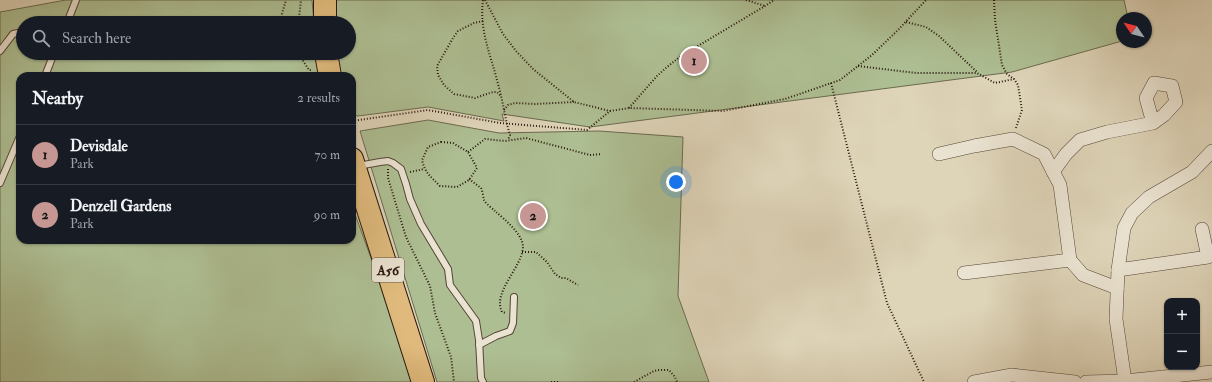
<!DOCTYPE html>
<meta charset="utf-8">
<style>
body{margin:0;font-family:"IM FELL Double Pica",serif;background:#242831;color:#f1f3f6}
.controls{position:absolute;right:12px;bottom:12px;display:grid;overflow:hidden;border-radius:8px;box-shadow:0 1px 3px #0004}
.controls button{width:36px;height:36px;display:grid;place-items:center;padding:0;border:0;border-bottom:1px solid #363941;background:#171b24;color:#f1f3f6;font:20px sans-serif}
.compass{position:absolute;left:1116px;top:12px;width:36px;height:36px;border-radius:50%;background:#171b24;box-shadow:0 1px 3px #0004;rotate:305deg}
.you{position:absolute;left:676px;top:182px;width:14px;height:14px;margin:-10px;border:3px solid #fff;border-radius:50%;background:#1a73e8;box-shadow:0 0 0 6px #1a73e833}
.badge{display:grid;place-items:center;width:26px;height:26px;border-radius:50%;background:#c59692;color:#111;font-size:13px;font-weight:700}
.pin{position:absolute;translate:-50% -50%;border:2px solid #fff;box-shadow:0 1px 4px #0006}
.list{margin:0;padding:0;list-style:none}
h2{display:flex;justify-content:space-between;align-items:center;height:52px;margin:0;padding:0 16px;font-size:17px}
h2 small{font-size:13px;font-weight:400;color:#9ea1a6}
.list li{display:grid;grid-template-columns:26px 1fr auto;gap:12px;align-items:center;box-sizing:border-box;height:60px;padding:0 16px;border-top:1px solid #363941}
.list b{display:block;font-size:15px;white-space:nowrap}
.list p{margin:0;font-size:13px;white-space:nowrap;color:#9ea1a6}
.list em{font-size:13px;font-style:normal;color:#9ea1a6}
.icon{flex:none;width:22px;height:22px;fill:none;stroke:currentColor;stroke-width:2;stroke-linecap:round;stroke-linejoin:round}
.map{position:relative;flex:none;width:1212px;height:382px;overflow:hidden}
.search{position:absolute;background:#171b24;box-shadow:0 1px 3px #0004;left:16px;top:16px;width:340px;height:44px;display:flex;align-items:center;gap:10px;box-sizing:border-box;padding:0 14px;border-radius:22px;color:#9ea1a6;font-size:15px}
.panel{position:absolute;background:#171b24;box-shadow:0 1px 3px #0004;left:16px;top:72px;width:340px;height:172px;border-radius:12px}
.map>svg:first-child{display:block}
.green{fill:#adbe92;stroke:#6b6a50}
.lines{fill:none;stroke-linecap:round;stroke-linejoin:round}
.lane-casing{stroke:#564538;stroke-width:8}
.street-casing{stroke:#564538;stroke-width:14}
.highway-casing{stroke:#29150d;stroke-width:24}
.path{stroke:#29150d;stroke-width:2;stroke-dasharray:1 2;stroke-linecap:butt}
.lane{stroke:#eae3d1;stroke-width:6}
.street{stroke:#eae3d1;stroke-width:13}
.highway{stroke:#dfba7c;stroke-width:22}
.labels{text-anchor:middle;stroke-width:3;stroke-linejoin:round;paint-order:stroke}
.shield{fill:#eae3d1;stroke:#635348;stroke-width:1}
.shield-label{font-size:14px;font-weight:bold;fill:#29150d}
</style>
<div class="map">
<svg width="1212" height="382" viewBox="0 0 1212 382">
<rect width="100%" height="100%" fill="#ded4b8"/>
<filter id="stains"><feTurbulence type="fractalNoise" baseFrequency=".005" numOctaves="4"/><feColorMatrix values="0 0 0 0 .2 0 0 0 0 .09 0 0 0 0 .02 0 0 0 .5 -.17"/></filter>
<radialGradient id="worn" r=".72"><stop offset=".6" stop-color="#630" stop-opacity="0"/><stop offset="1" stop-color="#630" stop-opacity=".3"/></radialGradient>
<g class="green">
<path d="M66 0H312L314 23H23V53H317L321 76H20V240H352V206L389 307 413 382H0V12Z"/>
<path d="M332 0H1124L1128 18H1122V41L1012 72 590 127 502 114 504 121 428 107 358 116 354 115 352 107V76H342L335 53H349V23H331Z"/>
<path d="M428 120 499 133 599 131 683 137 678 296 709 382H437L360 131Z"/>
</g>
<g class="lines">
<g class="lane-casing">
<g id="lane">
<path d="M67 23 76 0"/>
<path d="M0 51 13 34 23 32"/>
<path d="M45 76 54 53"/>
<path d="M358 166 380 162 388 161 393 163 401 169 406 184 410 199 421 224 448 269 450 285 476 321 479 340 481 378 483 382"/>
<path d="M0 183 20 136"/>
<path d="M479 345 496 336 510 331 513 323 514 297"/>
</g>
</g>
<g class="street-casing">
<g id="street">
<path d="M939 154 974 146 1013 139 1044 154 1060 185 1070 260 1083 275 1117 288"/>
<path d="M1053 172 1066 154 1080 140 1107 132 1153 123 1164 115 1176 102 1172 86 1154 83 1146 98 1153 123"/>
<path d="M1118 270 1208 257 1202 229"/>
<path d="M964 273 1070 260"/>
<path d="M1125 381 1116 319 1118 270 1124 228 1132 213 1149 197 1192 172 1212 151"/>
<path d="M974 382 1012 375 1075 382"/>
<path d="M1086 382 1125 381 1212 372"/>
</g>
</g>
<g class="highway-casing">
<g id="highway">
<path d="M325 23V0"/>
<path d="M326 53 330 76"/>
<path d="M352 159 423 382"/>
</g>
</g>
<g class="path">
<path d="M483 0C479 31 491 55 498 84 503 101 505 119 510 135L508 140"/>
<path d="M485 0 503 34 516 51 533 69 574 102 610 111"/>
<path d="M746 0 765 6"/>
<path d="M994 0 995 20 1002 65 1007 74 1014 79 1018 85 1022 110 1016 128"/>
<path d="M483 21 474 23 458 31 453 38 437 66 438 75 444 85 454 94 475 98 493 92H497L501 96"/>
<path d="M906 22 926 27 939 36 977 72"/>
<path d="M284 23 282 14 286 0"/>
<path d="M292 23 299 18 301 0"/>
<path d="M298 53 309 70H312"/>
<path d="M858 66 916 73H977L995 83 1014 79"/>
<path d="M831 83 887 303 924 382"/>
<path d="M629 108 657 76 667 67 681 56 765 6 774 0"/>
<path d="M504 110 508 105 515 103 535 104 574 102"/>
<path d="M352 121 428 110 500 123 587 130 610 111 629 108 723 111 785 99 840 80 872 55 898 30 926 0"/>
<path d="M441 142 453 143 468 152 477 168 469 180 457 187 440 186C431 177 425 173 422 160L428 147Z"/>
<path d="M468 152 485 139 505 141 526 138 590 155 602 154"/>
<path d="M388 169V178L406 237 430 286 435 313 451 357 454 382"/>
<path d="M410 172 424 169"/>
<path d="M469 179 481 188C483 192 483 197 484 200 486 204 492 208 495 211 504 219 523 234 523 247 522 268 492 292 502 312L506 313"/>
<path d="M522 252H536L547 262 555 274 561 278H566L578 285"/>
<path d="M551 382H558"/>
<path d="M634 382 654 371 659 370H669L675 377 677 382"/>
</g>
<use href="#lane" class="lane"/>
<use href="#street" class="street"/>
<use href="#highway" class="highway"/>
</g>
<g class="labels">
<rect class="shield" x="372" y="258" width="32" height="24" rx="3"/>
<g class="shield-label">
<text x="388" y="275">A56</text>
</g>
</g>
<rect width="100%" height="100%" filter="url(#stains)"/>
<rect width="100%" height="100%" fill="url(#worn)"/>
</svg>
<div class="controls">
<button>+</button>
<button>−</button>
</div>
<svg class="compass" viewBox="-18 -18 36 36"><path d="M0-13l5 13h-10z" fill="#e53935"/><path d="M0 13l5-13h-10z" fill="#9ea1a6"/></svg>
<div class="you"></div>
<div class="pin badge" style="left:694px;top:61px">1</div>
<div class="pin badge" style="left:533px;top:216px">2</div>
<div class="search"><svg class="icon" aria-label="search" viewBox="0 0 24 24"><circle cx="10" cy="10" r="6"/><path d="M15 15l6 6"/></svg>Search here</div>
<section class="panel">
<h2>Nearby<small>2 results</small></h2>
<ul class="list">
<li><span class="badge">1</span><div><b>Devisdale</b><p>Park</p></div><em>70 m</em></li>
<li><span class="badge">2</span><div><b>Denzell Gardens</b><p>Park</p></div><em>90 m</em></li>
</ul>
</section>
</div>
